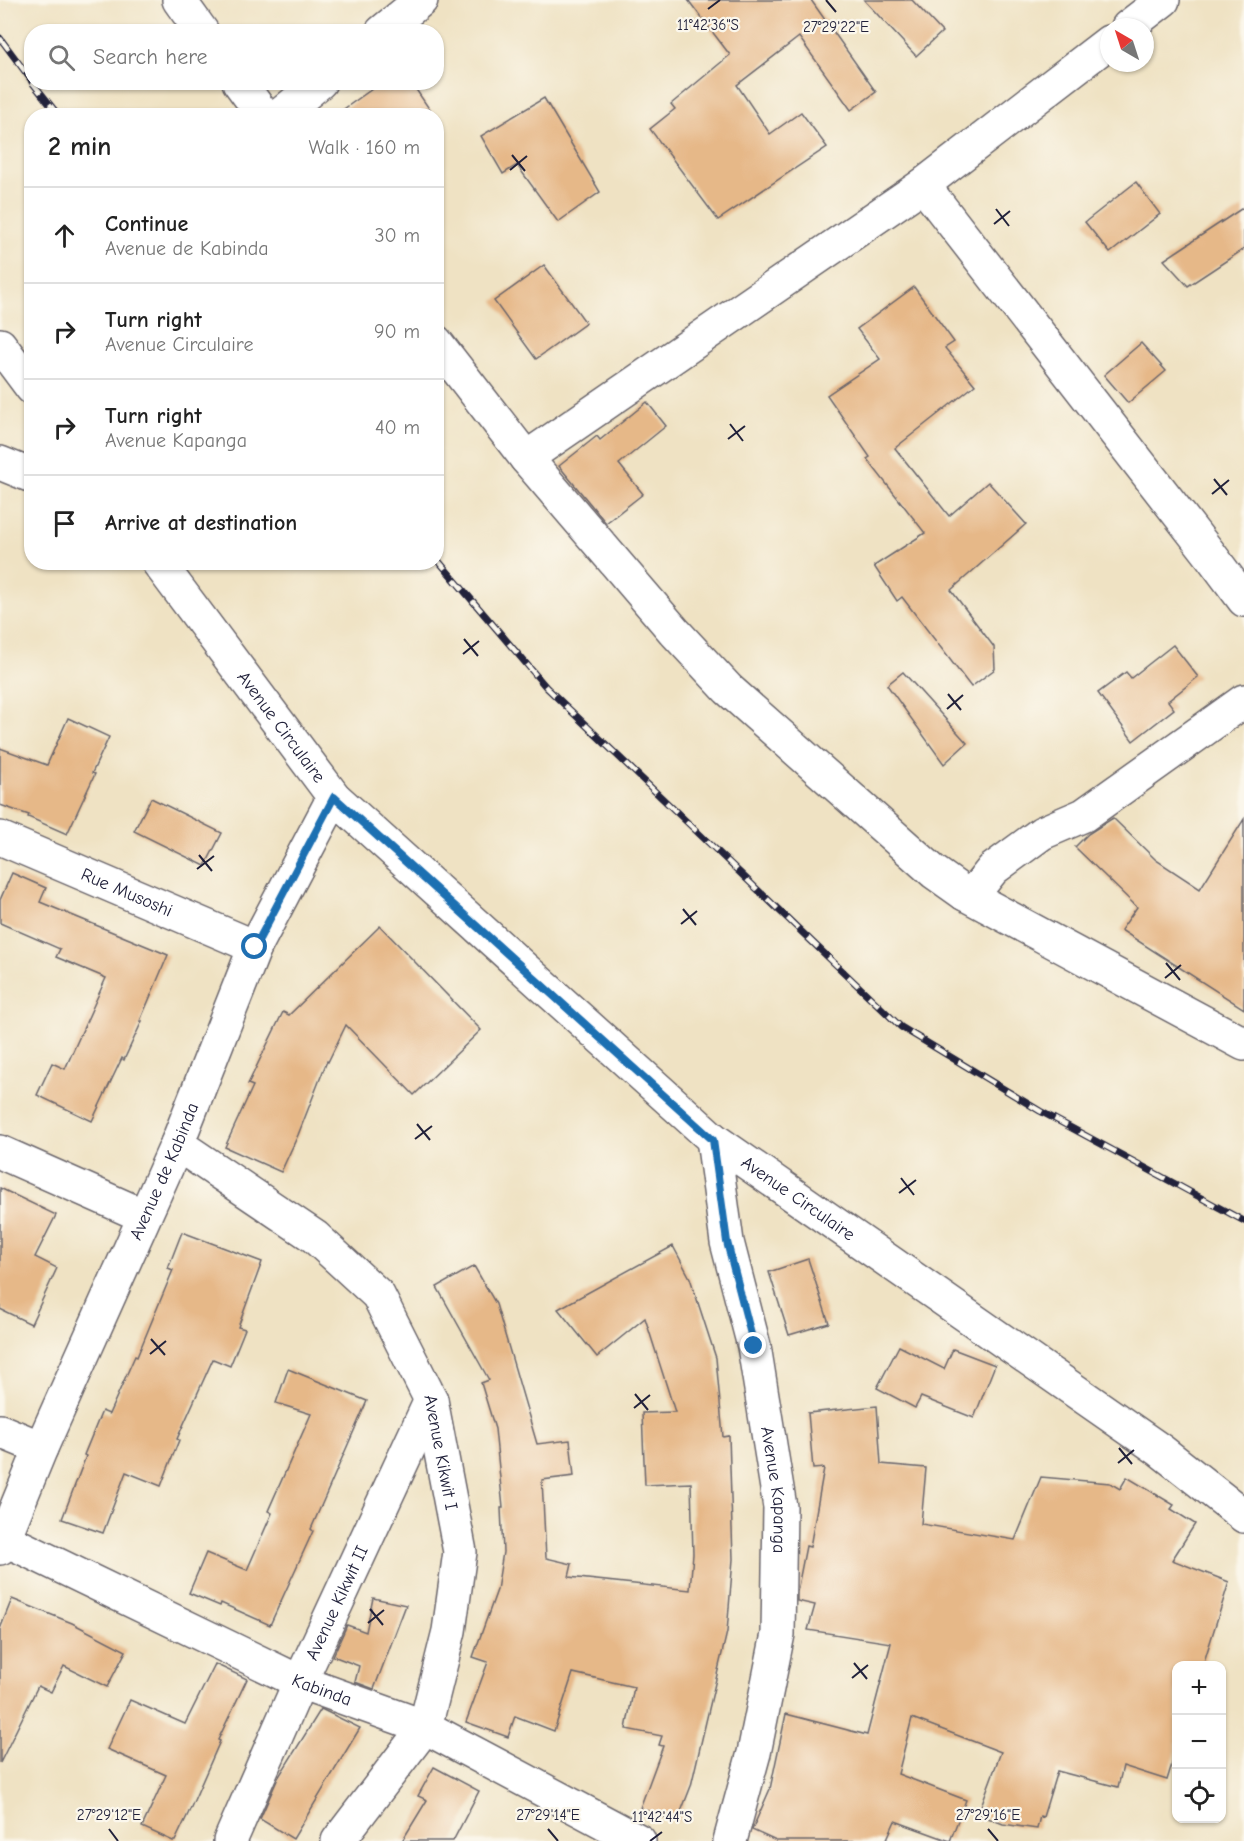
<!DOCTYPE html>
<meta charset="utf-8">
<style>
body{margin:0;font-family:"Comic Neue",sans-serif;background:#f2f2f2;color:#222}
.controls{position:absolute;right:18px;bottom:18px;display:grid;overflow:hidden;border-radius:12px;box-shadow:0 2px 4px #0004}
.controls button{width:54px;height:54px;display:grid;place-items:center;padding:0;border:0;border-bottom:2px solid #e0e0e0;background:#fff;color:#222;font:30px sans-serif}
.compass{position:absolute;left:1100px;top:18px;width:54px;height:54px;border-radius:50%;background:#fff;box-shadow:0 2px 4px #0004;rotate:321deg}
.stop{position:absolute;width:18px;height:18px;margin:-14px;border:4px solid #1f6fb2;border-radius:50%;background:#fff}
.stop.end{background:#1f6fb2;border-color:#fff;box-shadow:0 2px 6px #0008}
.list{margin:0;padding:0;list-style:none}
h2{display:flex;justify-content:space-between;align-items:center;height:78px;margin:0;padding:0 24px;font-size:26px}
h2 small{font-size:20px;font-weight:400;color:#767676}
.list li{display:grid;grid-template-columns:39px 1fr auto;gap:18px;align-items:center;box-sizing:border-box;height:96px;padding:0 24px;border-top:2px solid #e0e0e0}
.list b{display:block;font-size:22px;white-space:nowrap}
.list p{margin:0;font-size:20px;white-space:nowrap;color:#767676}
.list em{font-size:20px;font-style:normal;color:#767676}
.icon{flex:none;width:33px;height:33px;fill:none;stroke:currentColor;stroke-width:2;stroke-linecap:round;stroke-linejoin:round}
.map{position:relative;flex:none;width:1244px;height:1841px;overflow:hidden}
.search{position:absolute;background:#fff;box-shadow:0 2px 4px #0004;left:24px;top:24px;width:420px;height:66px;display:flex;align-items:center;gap:15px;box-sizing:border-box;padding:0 21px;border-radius:24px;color:#767676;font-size:22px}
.panel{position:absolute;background:#fff;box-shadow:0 2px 4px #0004;left:24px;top:108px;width:420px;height:462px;border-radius:24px}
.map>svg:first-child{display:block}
.building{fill:#e6b888}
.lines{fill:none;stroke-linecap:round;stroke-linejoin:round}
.minor-casing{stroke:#6a656b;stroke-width:36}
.tertiary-casing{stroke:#6a656b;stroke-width:36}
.minor{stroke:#fff;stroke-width:33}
.tertiary{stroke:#fff;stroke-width:33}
.rail-casing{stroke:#22223b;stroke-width:7}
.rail{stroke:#fbf7ec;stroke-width:4.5;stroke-dasharray:14;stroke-linecap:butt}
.route{stroke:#1f6fb2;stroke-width:8}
.ticks{fill:none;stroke:#22223b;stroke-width:2}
.labels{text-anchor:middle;stroke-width:4.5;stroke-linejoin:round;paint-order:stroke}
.street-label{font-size:18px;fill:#22223b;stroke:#fbf7ec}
.ticks-label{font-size:15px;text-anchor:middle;fill:#22223b;stroke:#fbf7ec;stroke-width:4.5;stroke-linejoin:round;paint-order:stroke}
</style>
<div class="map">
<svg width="1244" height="1841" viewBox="0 0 1244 1841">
<rect width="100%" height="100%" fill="#fbf7ec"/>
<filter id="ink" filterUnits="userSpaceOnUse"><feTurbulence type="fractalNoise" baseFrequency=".0167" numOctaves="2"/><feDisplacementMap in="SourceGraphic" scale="12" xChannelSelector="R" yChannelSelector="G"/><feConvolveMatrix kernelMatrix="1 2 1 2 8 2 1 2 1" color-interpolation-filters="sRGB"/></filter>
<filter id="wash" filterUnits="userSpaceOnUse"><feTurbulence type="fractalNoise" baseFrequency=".008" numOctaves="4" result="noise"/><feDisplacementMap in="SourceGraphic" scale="24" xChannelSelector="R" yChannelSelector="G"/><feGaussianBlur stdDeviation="1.35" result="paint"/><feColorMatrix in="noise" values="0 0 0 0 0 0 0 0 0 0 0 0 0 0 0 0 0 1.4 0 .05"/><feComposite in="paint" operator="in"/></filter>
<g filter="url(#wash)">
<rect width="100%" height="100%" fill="#efe2c3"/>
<g id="blocks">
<g class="building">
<path d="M688 0H811L876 92 851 110 799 37 737 85 770 134 801 112 827 147 718 220 650 129 675 109 671 104 730 55Z"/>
<path d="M864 0H912L942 32 916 56Z"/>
<path d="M382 82H411L434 116H334Z"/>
<path d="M544 98 600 192 558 222 517 165 503 174 481 136Z"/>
<path d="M1136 182 1160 214 1110 253 1085 222Z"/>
<path d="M1244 207V249L1188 286 1164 260Z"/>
<path d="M544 265 586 323 536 359 494 301Z"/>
<path d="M914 287 954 342 945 348 975 385 895 448 949 516 988 482 1026 524 951 590 994 647 995 669 971 687 902 597 897 601 874 566 925 533 867 459 870 457 827 395 880 359 857 329Z"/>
<path d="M1141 343 1166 371 1128 403 1104 375Z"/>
<path d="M647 402 666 426 619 464 643 494 606 523 559 466 597 436 600 440Z"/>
<path d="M1173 645 1198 677 1168 701 1174 709 1133 741 1098 693 1126 672 1131 678Z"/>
<path d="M903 672 967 743 944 764 887 685Z"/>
<path d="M68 718 109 737 92 773 95 774 67 834 28 817 29 815 0 805V748L47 765Z"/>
<path d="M151 798 222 833 205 866 134 831Z"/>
<path d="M1113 818 1156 860 1200 889 1244 819V1009L1121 930 1137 907 1075 847 1088 834Z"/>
<path d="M12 873 46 888 40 902 168 955 140 1021H142L124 1060 122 1058 92 1121 37 1095 52 1063 65 1069 106 978 56 957 60 949 0 923V900Z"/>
<path d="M380 926 481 1030 414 1095 346 1025 328 1062 327 1061 298 1135 281 1172 225 1147 253 1086 248 1084 283 1012 289 1015Z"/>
<path d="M0 1188 56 1215 35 1257 57 1268 31 1324 0 1309Z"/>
<path d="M182 1232 262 1262 238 1327 245 1329 230 1366 213 1359 177 1439 179 1440 161 1486 126 1472 103 1533 62 1519 86 1456 84 1455 102 1411 109 1414 135 1356 137 1357 173 1270 168 1268Z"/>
<path d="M673 1246 690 1278 716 1358 723 1437 729 1436 733 1559 727 1632 691 1786 677 1822 640 1808 663 1746 659 1745 662 1736 626 1729 634 1687 573 1673 554 1731 515 1716 508 1737 466 1722 488 1662 473 1657 497 1590 503 1552 501 1508H503L495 1429 481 1383 489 1380 437 1287 474 1266 496 1304 537 1444 570 1440 574 1476 542 1480 546 1558 572 1564 569 1577 690 1590 693 1554 691 1483 645 1485 642 1413 675 1412 645 1318 597 1357 558 1309Z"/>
<path d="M808 1259 829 1323 789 1335 769 1272Z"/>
<path d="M899 1346 944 1369 953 1349 995 1365 974 1418 921 1397 915 1408 877 1388Z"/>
<path d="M288 1369 367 1401 311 1529 313 1531 270 1625 221 1603 220 1606 189 1593 206 1553 247 1570 272 1513 268 1511 311 1414 276 1403Z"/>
<path d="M877 1406 881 1464 926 1468 921 1524 1015 1540 1041 1477 1110 1483 1120 1489 1127 1477 1174 1505 1171 1509 1195 1524 1172 1560 1229 1582 1203 1665H1176V1751L1167 1780 1123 1766 1118 1787 1057 1771 1043 1817 1040 1816 1037 1829 1003 1824 978 1814 1001 1752 912 1718 898 1774 966 1800 950 1841 895 1821 886 1841H776L752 1830 770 1789 786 1714 867 1735 891 1643 808 1630 815 1605 797 1601V1592L806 1546 810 1547 824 1468 813 1469 808 1413Z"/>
<path d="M373 1598 406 1605 374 1689 355 1682 359 1666 333 1656 347 1625 366 1632Z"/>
<path d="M12 1599 72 1623 126 1651 107 1687 64 1666 51 1692 38 1686 0 1763V1629Z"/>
<path d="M215 1664 247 1679 218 1740 220 1741 188 1814 175 1841H173L142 1827 166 1775 107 1749 130 1700 185 1724Z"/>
<path d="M321 1709 360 1728 293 1839 260 1819 278 1778Z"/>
<path d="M434 1767 479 1791 453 1841H402L427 1800 418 1796Z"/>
</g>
</g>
</g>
<g filter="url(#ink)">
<use href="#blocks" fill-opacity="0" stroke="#6a656b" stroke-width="1.5"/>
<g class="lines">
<g class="minor-casing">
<g id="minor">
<path d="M179 0 202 32"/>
<path d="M1128 27 1163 0"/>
<path d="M382 32 421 0"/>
<path d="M239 82 264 116"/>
<path d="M279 116 320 82"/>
<path d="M923 185 1209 553 1244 600"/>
<path d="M436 342 526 458 674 631 728 689 934 872 965 894 973 892 981 884 993 869 1042 833 1084 815 1244 701"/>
<path d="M0 345 32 388"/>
<path d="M526 458 923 185 1109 42"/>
<path id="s1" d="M158 562 334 797 713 1139 1160 1450 1244 1516"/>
<path id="s2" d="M0 838 255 947"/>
<path d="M965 894 1244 1044"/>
<path id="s3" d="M713 1139 727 1242 754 1346 780 1507 778 1634 754 1753 730 1841"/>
<path id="s4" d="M177 1144 315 1237 378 1295 431 1400 460 1552 449 1631 425 1727 338 1841"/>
<path d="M0 1152 144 1216"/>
<path d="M0 1431 41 1448"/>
<path id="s5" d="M4 1539 300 1682 425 1727 639 1841"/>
<path id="s6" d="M0 1548 41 1448 177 1144 255 947 334 797"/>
<path id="s7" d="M230 1841 300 1682 431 1400"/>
</g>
</g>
<g class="tertiary-casing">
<path id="tertiary" d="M0 463 32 476"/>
</g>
<use href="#minor" class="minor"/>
<use href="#tertiary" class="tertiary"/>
<g class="rail-casing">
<g id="rail">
<path d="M0 38 32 81"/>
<path d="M32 82 59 116"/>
<path d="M436 558 546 687 901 1027 1040 1111 1244 1221"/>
</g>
</g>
<use href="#rail" class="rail"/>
</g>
</g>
<g class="lines" filter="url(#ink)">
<path class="route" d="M255 947 334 797 713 1140 727 1242 754 1346"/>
</g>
<path class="ticks" d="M826 0 836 12M708 9 720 0M512 155 525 171M510 170 527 156M996 209 1009 226M994 224 1010 211M730 424 743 441M728 439 745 426M1214 479 1227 495M1212 494 1229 480M464 639 478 656M463 654 479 641M948 694 961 710M947 709 963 695M199 855 212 871M197 869 214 856M683 909 696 925M681 924 697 911M1166 963 1180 980M1165 978 1181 965M417 1124 430 1140M415 1139 432 1126M901 1178 914 1195M899 1193 916 1180M151 1339 165 1355M150 1354 166 1341M635 1394 648 1410M634 1408 650 1395M1119 1448 1132 1464M1118 1463 1134 1450M370 1609 383 1625M368 1623 384 1610M854 1663 867 1679M852 1678 868 1665M109 1829 118 1841M548 1829 558 1841M988 1829 998 1841M650 1841 662 1832"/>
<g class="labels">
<g class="street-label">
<text dy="6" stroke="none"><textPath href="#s1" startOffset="206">Avenue Circulaire</textPath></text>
<text dy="6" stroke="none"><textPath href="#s2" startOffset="138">Rue Musoshi</textPath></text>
<text dy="6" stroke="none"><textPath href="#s6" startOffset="411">Avenue de Kabinda</textPath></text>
<text dy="6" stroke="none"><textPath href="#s1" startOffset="908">Avenue Circulaire</textPath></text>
<text dy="6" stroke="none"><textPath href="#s4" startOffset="423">Avenue Kikwit I</textPath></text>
<text dy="6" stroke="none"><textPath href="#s3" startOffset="357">Avenue Kapanga</textPath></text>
<text dy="6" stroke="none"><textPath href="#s7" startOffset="261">Avenue Kikwit II</textPath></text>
<text dy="6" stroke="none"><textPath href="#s5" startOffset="352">Kabinda</textPath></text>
</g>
</g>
<g class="ticks-label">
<text x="708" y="30">11°42'36"S</text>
<text x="836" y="32">27°29'22"E</text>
<text x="109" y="1820">27°29'12"E</text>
<text x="548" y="1820">27°29'14"E</text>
<text x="988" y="1820">27°29'16"E</text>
<text x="662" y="1822">11°42'44"S</text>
</g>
</svg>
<div class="controls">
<button>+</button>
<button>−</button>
<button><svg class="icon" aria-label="locate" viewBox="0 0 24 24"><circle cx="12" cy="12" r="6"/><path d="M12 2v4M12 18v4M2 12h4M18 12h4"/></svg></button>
</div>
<svg class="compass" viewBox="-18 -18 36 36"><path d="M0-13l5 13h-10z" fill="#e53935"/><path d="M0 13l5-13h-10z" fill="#767676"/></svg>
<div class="stop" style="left:255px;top:947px"></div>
<div class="stop end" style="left:754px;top:1346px"></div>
<div class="search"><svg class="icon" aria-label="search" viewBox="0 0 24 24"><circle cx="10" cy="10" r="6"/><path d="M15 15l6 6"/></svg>Search here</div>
<section class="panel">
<h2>2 min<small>Walk · 160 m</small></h2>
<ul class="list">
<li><svg class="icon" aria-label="ahead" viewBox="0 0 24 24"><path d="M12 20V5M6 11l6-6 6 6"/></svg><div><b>Continue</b><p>Avenue de Kabinda</p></div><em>30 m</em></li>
<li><svg class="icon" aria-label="right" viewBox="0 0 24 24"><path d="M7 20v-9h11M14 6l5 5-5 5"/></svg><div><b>Turn right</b><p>Avenue Circulaire</p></div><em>90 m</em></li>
<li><svg class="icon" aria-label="right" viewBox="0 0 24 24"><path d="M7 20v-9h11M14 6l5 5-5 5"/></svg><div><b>Turn right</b><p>Avenue Kapanga</p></div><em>40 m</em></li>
<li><svg class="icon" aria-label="arrive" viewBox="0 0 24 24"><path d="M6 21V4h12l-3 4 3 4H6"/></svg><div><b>Arrive at destination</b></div></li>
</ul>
</section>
</div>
